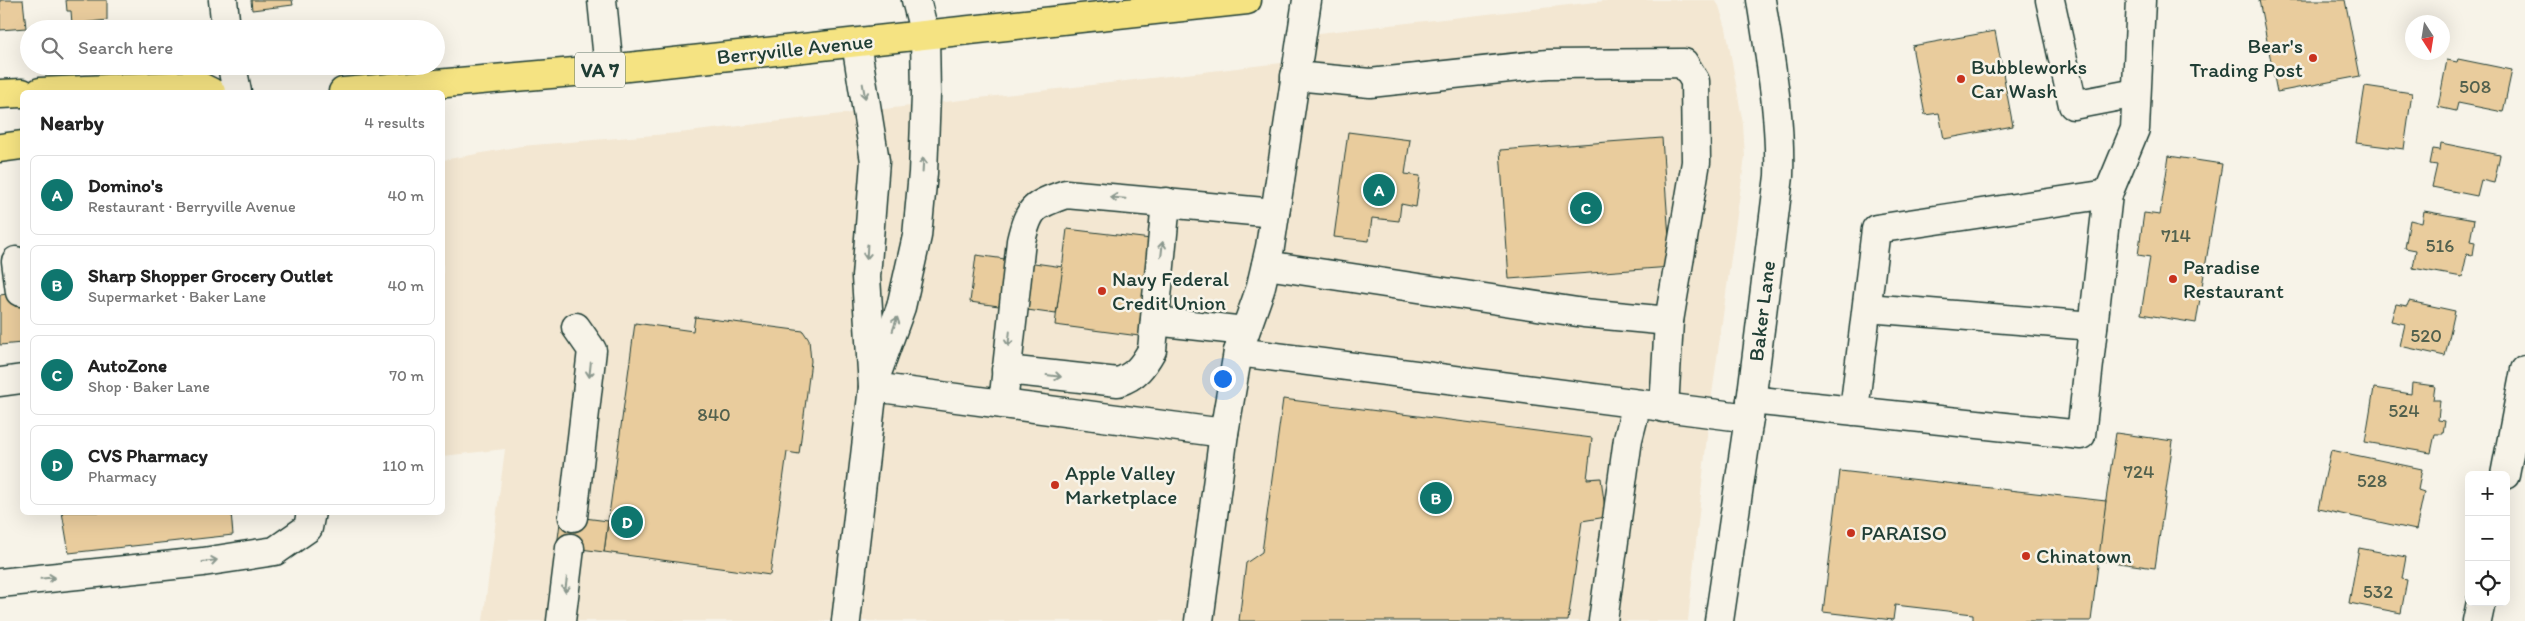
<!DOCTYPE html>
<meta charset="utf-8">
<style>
body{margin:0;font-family:Itim,sans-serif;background:#f6f6f6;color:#222}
.controls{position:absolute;right:15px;bottom:15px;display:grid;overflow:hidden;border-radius:8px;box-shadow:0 5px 20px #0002}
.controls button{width:45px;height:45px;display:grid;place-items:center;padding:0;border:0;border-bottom:1px solid #e0e0e0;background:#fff;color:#222;font:25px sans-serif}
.compass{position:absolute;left:2405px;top:15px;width:45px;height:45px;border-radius:50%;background:#fff;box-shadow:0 5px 20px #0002;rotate:168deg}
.you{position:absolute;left:1222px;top:378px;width:18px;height:18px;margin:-12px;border:4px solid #fff;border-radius:50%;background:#1a73e8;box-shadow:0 0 0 8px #1a73e833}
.badge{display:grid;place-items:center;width:32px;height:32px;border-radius:50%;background:#0f766e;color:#fff;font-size:16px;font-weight:700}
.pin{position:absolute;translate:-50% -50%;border:2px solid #fff;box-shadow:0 1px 5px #0006}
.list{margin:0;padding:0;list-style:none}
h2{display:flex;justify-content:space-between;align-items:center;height:65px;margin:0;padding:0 20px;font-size:21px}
h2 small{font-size:16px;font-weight:400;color:#767676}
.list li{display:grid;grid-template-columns:32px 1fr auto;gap:15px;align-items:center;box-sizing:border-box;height:80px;margin:0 10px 10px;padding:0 10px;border:1px solid #e0e0e0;border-radius:8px}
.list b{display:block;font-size:19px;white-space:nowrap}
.list p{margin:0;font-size:16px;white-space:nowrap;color:#767676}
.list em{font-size:16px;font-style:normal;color:#767676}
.icon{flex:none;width:28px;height:28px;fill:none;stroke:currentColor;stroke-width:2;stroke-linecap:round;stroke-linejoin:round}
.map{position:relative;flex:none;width:2525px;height:621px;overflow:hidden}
.search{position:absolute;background:#fff;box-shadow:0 5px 20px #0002;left:20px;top:20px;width:425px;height:55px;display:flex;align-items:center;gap:12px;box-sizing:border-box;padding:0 18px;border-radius:28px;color:#767676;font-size:19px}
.panel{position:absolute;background:#fff;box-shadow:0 5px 20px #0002;left:20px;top:90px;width:425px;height:425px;border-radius:8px}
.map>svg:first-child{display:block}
.built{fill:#f3e7d2}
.building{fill:#e9cc9d;stroke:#1f3d34}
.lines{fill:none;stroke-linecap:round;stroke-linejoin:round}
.minor-casing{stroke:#1f3d34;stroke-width:31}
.major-casing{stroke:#1f3d34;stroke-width:31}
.minor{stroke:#f7f3e8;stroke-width:28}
.major{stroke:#f5e382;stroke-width:28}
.oneway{stroke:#8b988e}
.poi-dot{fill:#c8321e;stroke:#f7f3e8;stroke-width:2}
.labels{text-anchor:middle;stroke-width:5;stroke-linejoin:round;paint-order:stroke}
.number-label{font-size:19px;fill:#52614e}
.shield{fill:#f7f3e8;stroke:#60746a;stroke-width:1}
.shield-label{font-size:20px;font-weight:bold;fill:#1f3d34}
.poi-label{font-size:21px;fill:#1f3d34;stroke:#f7f3e8;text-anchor:start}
.street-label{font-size:21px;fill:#1f3d34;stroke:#f7f3e8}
</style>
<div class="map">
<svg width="2525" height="621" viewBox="0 0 2525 621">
<rect width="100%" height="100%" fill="#f7f3e8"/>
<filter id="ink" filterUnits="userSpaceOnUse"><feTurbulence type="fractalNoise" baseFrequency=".02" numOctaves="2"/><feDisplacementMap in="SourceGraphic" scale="10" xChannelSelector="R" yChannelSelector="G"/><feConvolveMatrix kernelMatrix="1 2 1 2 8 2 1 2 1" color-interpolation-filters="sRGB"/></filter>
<g filter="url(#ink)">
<path class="built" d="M1613 0H1715L1719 6 1726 28 1743 124 1745 157 1709 416 1688 621H483L505 449 443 456V160L521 146 679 133 1298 61 1301 35Z"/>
<g class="building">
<path d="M0 0H23L26 28 0 30Z"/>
<path d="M66 0H107V20L72 24 71 11H67Z"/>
<path d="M251 0H292L293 5 252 10Z"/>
<path d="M2259 0H2345L2360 76 2277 92Z"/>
<path d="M1995 31 2013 126 1944 139 1939 113 1925 115 1912 46Z"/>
<path d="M2458 59 2512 70 2503 112 2458 103 2456 111 2438 107 2447 60 2457 62Z"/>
<path d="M2365 86 2412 93 2404 149 2356 143Z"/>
<path d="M1348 132 1410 140 1405 174 1420 176 1416 207 1401 204 1399 221 1372 218 1369 241 1334 237Z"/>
<path d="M1662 138 1671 267 1509 279 1500 150Z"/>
<path d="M2441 143 2500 155 2494 183 2481 180 2477 196 2432 187 2437 165 2430 164 2433 149 2440 150Z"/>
<path d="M2169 156 2222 164 2196 323 2141 314 2150 257 2138 255 2144 213 2160 215Z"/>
<path d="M2424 211 2474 220 2470 241 2475 242 2473 255 2467 254 2462 277 2413 268 2416 250 2405 248 2410 220 2422 223Z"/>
<path d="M1067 229 1151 239 1139 336 1055 325Z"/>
<path d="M976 255 1063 267 1056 314 970 302Z"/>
<path d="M22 292V343L0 345V295Z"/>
<path d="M2409 301 2455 311 2445 356 2400 346 2405 324 2391 321 2396 304 2407 306Z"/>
<path d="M695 317 803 331 809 340 811 361 799 454 787 452 770 575 604 552 635 323 693 331Z"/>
<path d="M2412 383 2435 386 2433 400H2440L2438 420 2445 421 2443 434H2435L2431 453 2365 442 2374 388 2411 394Z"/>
<path d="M1283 399 1592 438 1587 479 1601 478 1606 517 1582 521 1568 621H1239L1246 563 1262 552Z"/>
<path d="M2116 433 2173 441 2155 568 2097 560Z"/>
<path d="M2331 450 2422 469 2418 490 2424 492 2416 530 2318 509Z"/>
<path d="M1840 471 2106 501 2091 621H1973V614L1895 605 1893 620 1823 612Z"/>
<path d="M62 512H231L233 535 69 553Z"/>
<path d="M561 515 608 521 604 552 557 546Z"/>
<path d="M2359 548 2406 557 2402 579 2407 580 2401 613 2349 603Z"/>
</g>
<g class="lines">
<g class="minor-casing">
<g id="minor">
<path d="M223 0 226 29"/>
<path d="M602 0 609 69"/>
<path d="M2050 0 2073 105 2136 93"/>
<path d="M232 66 237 92"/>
<path d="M1295 76 1370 83 1548 64 1684 63 1695 81 1696 162 1669 321 1664 408"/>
<path d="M2108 194 2135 129 2141 0"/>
<path d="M16 261 20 292"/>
<path d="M1266 265 1584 313 1669 321"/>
<path d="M1867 308 2093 326"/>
<path d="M1155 321 1245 331"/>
<path d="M1238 352 1749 418"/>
<path d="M1006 370 1118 382C1136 376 1143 366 1152 350L1166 202"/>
<path d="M876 376 901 307 917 236 923 173 926 95 925 35 916 0"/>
<path d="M0 382 22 379"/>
<path d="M873 387 1224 433"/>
<path d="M1751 400 2081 435 2108 194 1876 229 1854 411"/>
<path d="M1003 404 1021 241C1029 207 1034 205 1066 194L1275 213"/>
<path d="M2505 475 2525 370"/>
<path d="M573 517 592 350 576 327"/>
<path d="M0 583 203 562 275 551 308 528 311 512"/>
<path d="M561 621 570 548"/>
<path d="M846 621 873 387 866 277 875 161 856 43"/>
<path d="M1199 621 1224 433 1238 352 1260 290 1270 247 1307 0"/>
<path d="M1603 621 1628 439 1637 404"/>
<path d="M1719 621 1749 418 1779 176C1781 116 1770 59 1761 0"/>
<path d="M2477 621 2481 602"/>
</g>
</g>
<g class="major-casing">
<g id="major">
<path d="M40 92 197 85 211 92"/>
<path d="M343 92 609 69 1247 0"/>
<path d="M0 94 22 93"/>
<path d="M0 148 22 145"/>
</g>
</g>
<use href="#minor" class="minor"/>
<use href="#major" class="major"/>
</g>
<defs><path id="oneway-shaft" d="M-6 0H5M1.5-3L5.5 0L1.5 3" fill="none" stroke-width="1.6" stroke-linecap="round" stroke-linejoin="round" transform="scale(1.25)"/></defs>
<g class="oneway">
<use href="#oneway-shaft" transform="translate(864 91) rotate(80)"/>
<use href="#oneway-shaft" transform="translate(923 165) rotate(-87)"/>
<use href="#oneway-shaft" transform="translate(1118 198) rotate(-175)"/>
<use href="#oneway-shaft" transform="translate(1162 249) rotate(-84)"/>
<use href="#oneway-shaft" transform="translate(867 252) rotate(93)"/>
<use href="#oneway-shaft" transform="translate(895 324) rotate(-71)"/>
<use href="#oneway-shaft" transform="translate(1009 339) rotate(96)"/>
<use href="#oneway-shaft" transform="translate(590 370) rotate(96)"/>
<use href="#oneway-shaft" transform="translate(1054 376) rotate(7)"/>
<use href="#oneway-shaft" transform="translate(210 561) rotate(-8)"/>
<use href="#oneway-shaft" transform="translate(48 578) rotate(-6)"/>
<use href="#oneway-shaft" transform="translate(566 585) rotate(97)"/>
</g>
</g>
<g class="poi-dot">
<circle cx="2313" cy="58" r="5"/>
<circle cx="1961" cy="79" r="5"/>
<circle cx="2173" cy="279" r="5"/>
<circle cx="1102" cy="291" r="5"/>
<circle cx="1055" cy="485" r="5"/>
<circle cx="1851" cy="533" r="5"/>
<circle cx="2026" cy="556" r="5"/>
</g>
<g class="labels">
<g class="number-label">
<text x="2475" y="93">508</text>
<text x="2176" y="242">714</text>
<text x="2440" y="252">516</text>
<text x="2426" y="342">520</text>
<text x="2404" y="417">524</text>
<text x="714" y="421">840</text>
<text x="2139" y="478">724</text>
<text x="2372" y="487">528</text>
<text x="2378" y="598">532</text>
</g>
<rect class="shield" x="575" y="52.5" width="50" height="35" rx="4"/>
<g class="shield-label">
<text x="600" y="77">VA 7</text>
</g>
<g class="poi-label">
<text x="2303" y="53" text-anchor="end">Bear's<tspan x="2303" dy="24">Trading Post</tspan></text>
<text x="1971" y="74">Bubbleworks<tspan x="1971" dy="24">Car Wash</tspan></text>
<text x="2183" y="274">Paradise<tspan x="2183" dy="24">Restaurant</tspan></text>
<text x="1112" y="286">Navy Federal<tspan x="1112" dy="24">Credit Union</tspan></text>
<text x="1065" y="480">Apple Valley<tspan x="1065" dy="24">Marketplace</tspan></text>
<text x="1861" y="540">PARAISO</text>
<text x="2036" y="563">Chinatown</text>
</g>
<g class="street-label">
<text transform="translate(795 49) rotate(-6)" y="7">Berryville Avenue</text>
<text transform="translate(1762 311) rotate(-83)" y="7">Baker Lane</text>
</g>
</g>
</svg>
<div class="controls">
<button>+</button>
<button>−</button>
<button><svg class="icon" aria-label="locate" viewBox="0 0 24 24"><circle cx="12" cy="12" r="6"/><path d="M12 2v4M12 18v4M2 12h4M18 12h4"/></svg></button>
</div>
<svg class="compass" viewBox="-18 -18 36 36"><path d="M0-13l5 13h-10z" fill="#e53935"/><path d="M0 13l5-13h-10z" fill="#767676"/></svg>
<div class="you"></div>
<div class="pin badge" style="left:1379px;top:190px">A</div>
<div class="pin badge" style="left:1436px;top:498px">B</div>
<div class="pin badge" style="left:1586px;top:208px">C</div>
<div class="pin badge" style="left:627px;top:522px">D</div>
<div class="search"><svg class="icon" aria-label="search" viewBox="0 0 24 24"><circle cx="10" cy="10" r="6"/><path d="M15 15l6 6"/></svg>Search here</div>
<section class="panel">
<h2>Nearby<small>4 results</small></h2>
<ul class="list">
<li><span class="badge">A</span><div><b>Domino's</b><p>Restaurant · Berryville Avenue</p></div><em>40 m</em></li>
<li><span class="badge">B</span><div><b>Sharp Shopper Grocery Outlet</b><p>Supermarket · Baker Lane</p></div><em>40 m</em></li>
<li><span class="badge">C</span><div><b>AutoZone</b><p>Shop · Baker Lane</p></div><em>70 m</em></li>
<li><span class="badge">D</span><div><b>CVS Pharmacy</b><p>Pharmacy</p></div><em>110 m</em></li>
</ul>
</section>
</div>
